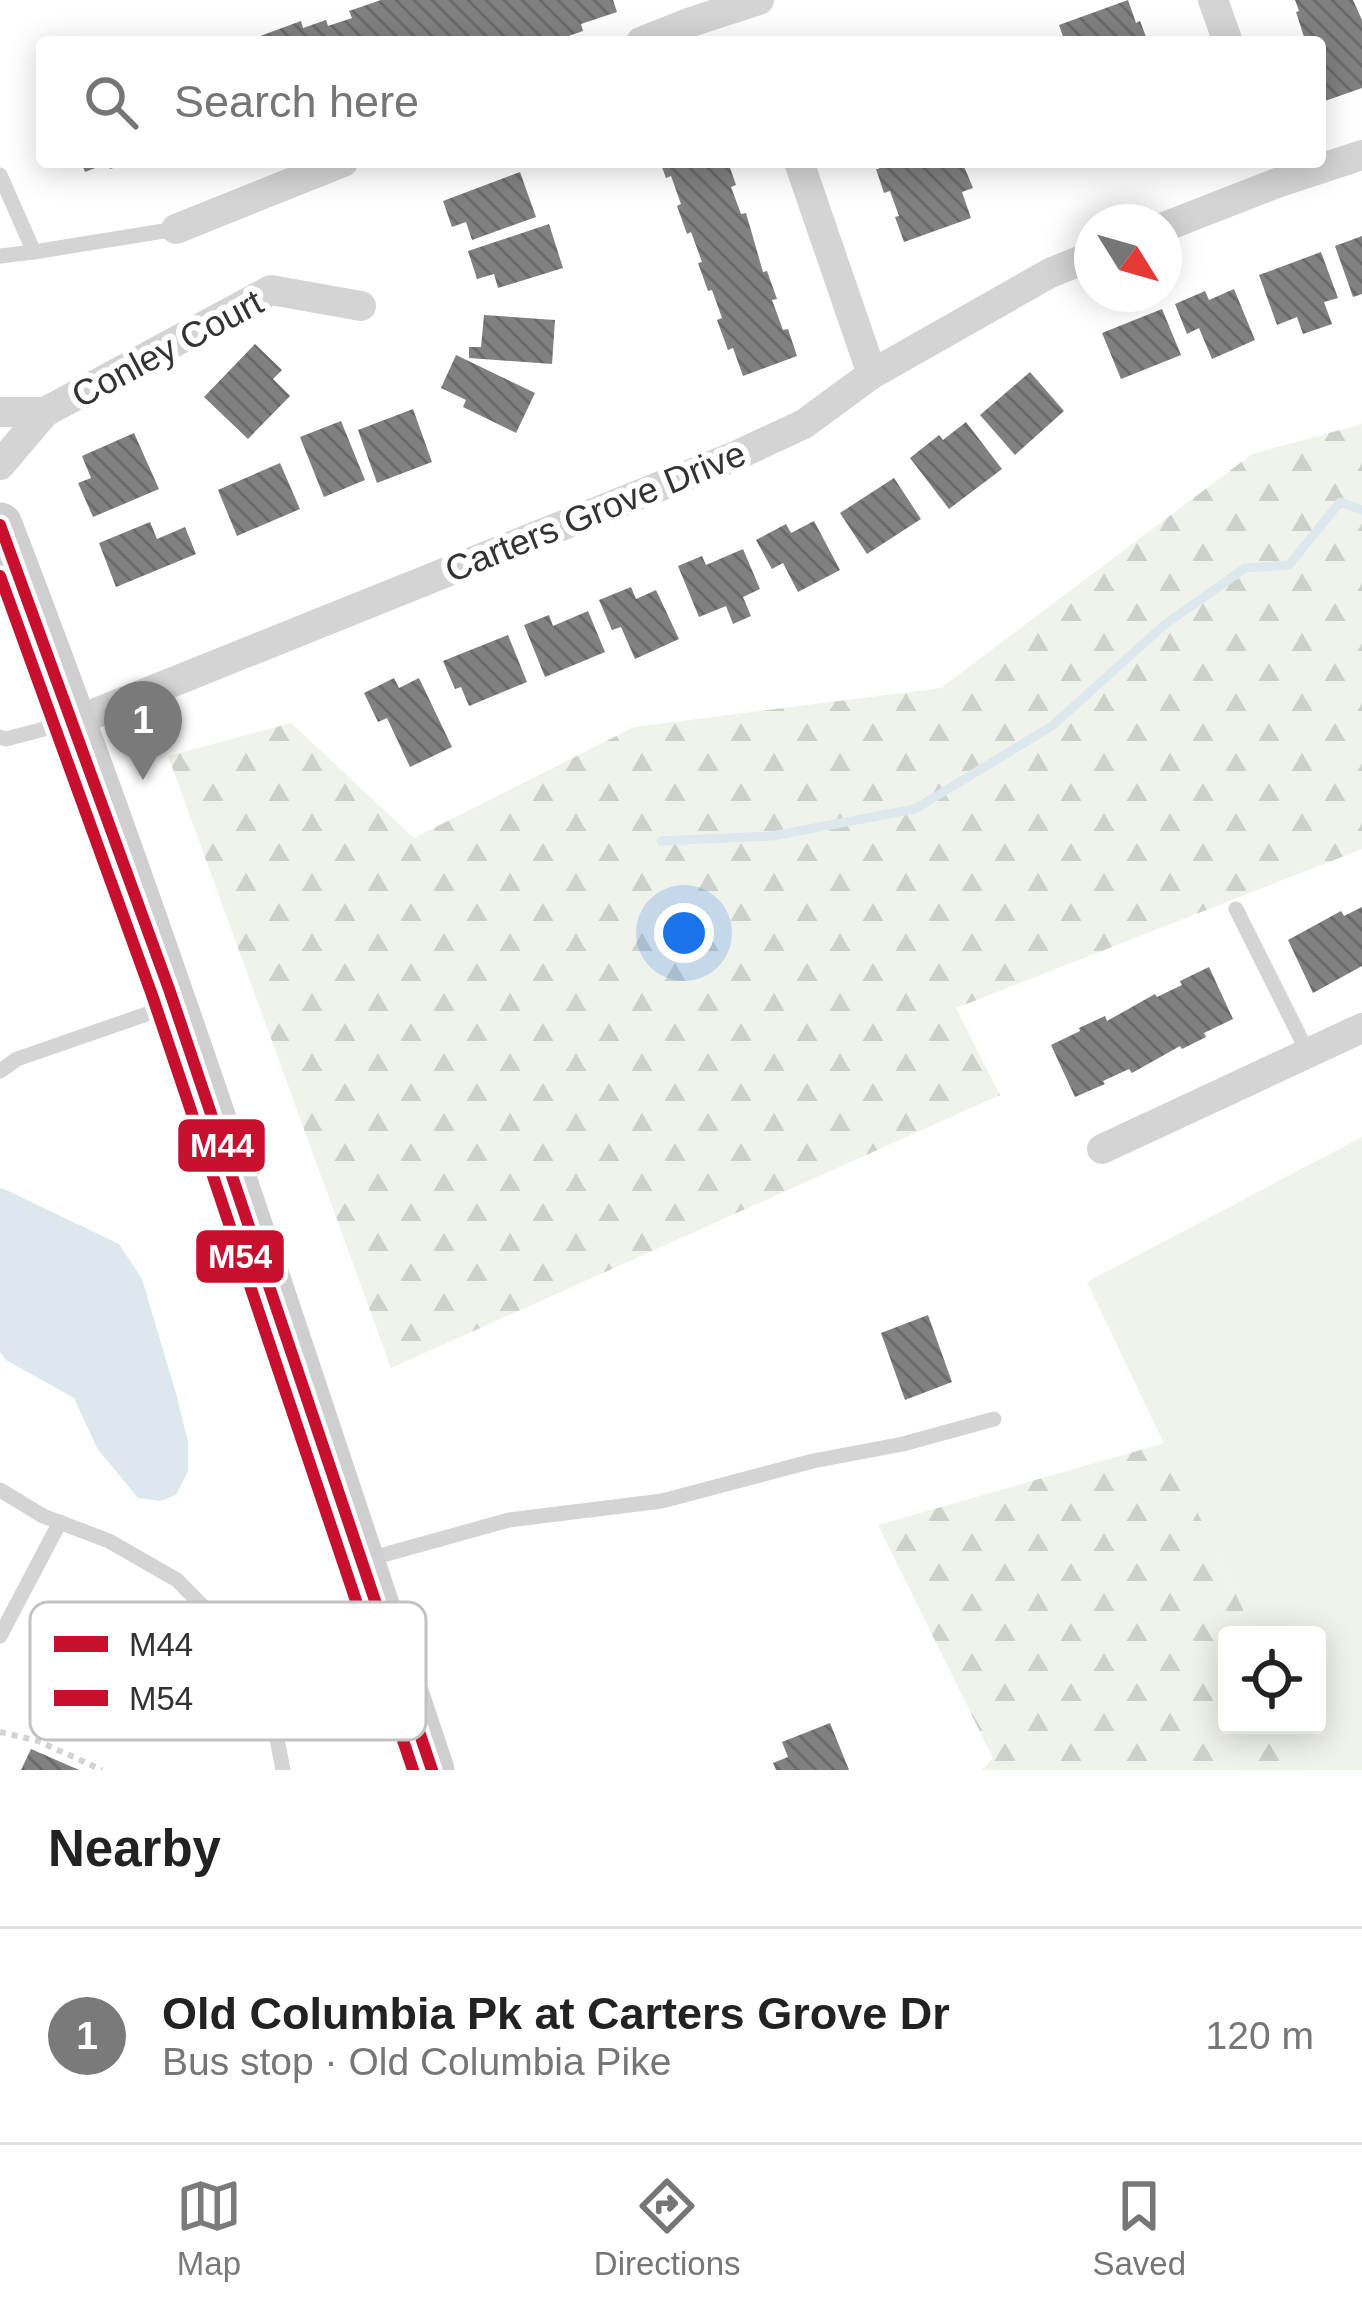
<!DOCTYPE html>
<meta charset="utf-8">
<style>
body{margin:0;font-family:Helvetica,sans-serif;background:#f6f6f6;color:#222}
.controls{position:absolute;right:36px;bottom:36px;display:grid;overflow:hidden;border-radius:12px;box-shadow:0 6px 30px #0003}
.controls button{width:108px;height:108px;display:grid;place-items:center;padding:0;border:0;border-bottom:3px solid #e0e0e0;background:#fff;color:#222;font:60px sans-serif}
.compass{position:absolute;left:1074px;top:204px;width:108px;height:108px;border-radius:50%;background:#fff;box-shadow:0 6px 30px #0003;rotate:127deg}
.you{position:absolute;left:684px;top:933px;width:42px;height:42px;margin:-30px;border:9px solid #fff;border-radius:50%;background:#1a73e8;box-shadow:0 0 0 18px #1a73e833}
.badge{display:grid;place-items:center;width:78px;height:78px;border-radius:50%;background:#7a7a7a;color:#fff;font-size:39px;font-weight:700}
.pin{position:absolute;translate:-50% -99px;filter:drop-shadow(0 3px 6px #0008)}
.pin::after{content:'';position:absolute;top:63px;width:42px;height:36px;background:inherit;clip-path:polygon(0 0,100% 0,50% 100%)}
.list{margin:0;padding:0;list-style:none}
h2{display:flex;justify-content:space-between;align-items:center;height:156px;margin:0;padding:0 48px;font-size:51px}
h2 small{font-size:39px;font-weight:400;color:#767676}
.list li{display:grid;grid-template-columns:78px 1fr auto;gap:36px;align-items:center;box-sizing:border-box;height:216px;padding:0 48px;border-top:3px solid #e0e0e0}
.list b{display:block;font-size:45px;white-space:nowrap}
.list p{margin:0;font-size:39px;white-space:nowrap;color:#767676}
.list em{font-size:39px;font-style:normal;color:#767676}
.icon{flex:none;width:66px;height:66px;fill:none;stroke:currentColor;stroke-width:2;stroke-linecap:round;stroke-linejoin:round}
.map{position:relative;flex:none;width:1362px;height:1770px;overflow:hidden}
.search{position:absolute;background:#fff;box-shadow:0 6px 30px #0003;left:36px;right:36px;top:36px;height:132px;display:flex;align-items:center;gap:30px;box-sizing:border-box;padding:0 42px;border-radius:12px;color:#767676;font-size:45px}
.sheet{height:372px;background:#fff}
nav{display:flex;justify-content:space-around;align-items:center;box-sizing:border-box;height:168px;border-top:3px solid #e0e0e0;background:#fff;font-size:33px;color:#767676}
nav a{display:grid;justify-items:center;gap:6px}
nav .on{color:#7a7a7a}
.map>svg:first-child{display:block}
.grass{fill:#f0f2ec}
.forest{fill:url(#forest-firs)}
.water{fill:#dce8ee}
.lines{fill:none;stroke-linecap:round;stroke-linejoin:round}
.stream{stroke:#dce8ee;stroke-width:9}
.building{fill:url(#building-back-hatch)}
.path{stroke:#d3d3d3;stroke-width:6;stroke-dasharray:6 6;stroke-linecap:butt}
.service{stroke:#d4d4d4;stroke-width:15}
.minor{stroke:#d4d4d4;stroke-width:30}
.secondary{stroke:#cfcfcf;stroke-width:45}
.bus-1-casing{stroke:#fff;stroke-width:21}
.bus-2-casing{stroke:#fff;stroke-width:21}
.bus-1{stroke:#c8102e;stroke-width:12}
.bus-2{stroke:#c8102e;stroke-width:12}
.labels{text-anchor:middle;stroke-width:12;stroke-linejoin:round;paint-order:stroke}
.street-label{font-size:36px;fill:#333;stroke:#fff}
.key{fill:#fff;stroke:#c2c2c2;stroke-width:3}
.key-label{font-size:33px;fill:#333}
.line-badge{stroke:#fff;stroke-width:4.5}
.badge-label{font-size:33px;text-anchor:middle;font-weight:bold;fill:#fff}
</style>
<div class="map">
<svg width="1362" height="1770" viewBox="0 0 1362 1770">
<defs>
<pattern id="forest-firs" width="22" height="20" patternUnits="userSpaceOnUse" patternTransform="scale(3)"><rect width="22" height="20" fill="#f0f2ec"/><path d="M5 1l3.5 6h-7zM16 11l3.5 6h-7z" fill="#ced0cb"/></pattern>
<pattern id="building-back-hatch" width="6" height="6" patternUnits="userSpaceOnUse" patternTransform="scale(3)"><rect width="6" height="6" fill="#818181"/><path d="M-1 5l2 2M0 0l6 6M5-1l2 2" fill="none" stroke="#6a6a6a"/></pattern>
</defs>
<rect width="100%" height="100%" fill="#fff"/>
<path class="grass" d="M1362 1137V1770H1319L1297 1725H1317V1635H1255L1087 1282Z"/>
<g class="forest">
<path d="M1362 424V849L956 1008 1000 1095 391 1368 168 756 291 723 414 838 634 727 941 688 1252 454Z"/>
<path d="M1165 1443 1255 1635H1227V1725H1297L1319 1770H982L993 1758 878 1525Z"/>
</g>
<path class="water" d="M2 1188 119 1244 142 1279 177 1397 188 1442V1471L176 1495 161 1501 138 1498 97 1448 74 1398 6 1360 0 1352V1189Z"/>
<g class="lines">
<path class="stream" d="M661 841 772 836 915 809 1052 726 1164 625 1245 568 1289 565 1340 502 1362 510"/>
</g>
<g class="building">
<path d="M381 0H613L617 12 581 24 583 31 551 42H244L301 21 303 28 326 20 328 26 352 18 349 11Z"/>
<path d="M1128 0 1136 23 1140 21 1148 42H1065L1059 25Z"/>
<path d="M1295 0H1353L1362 20V88L1325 101 1320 86V42L1305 40 1296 12 1299 11Z"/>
<path d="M81 162H129V163L110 169 108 163 85 172Z"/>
<path d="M660 162H728L736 185 731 187 741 214 746 213 763 272 767 271 777 299 772 300 783 330 788 329 797 356 743 376 733 348 728 350 717 320 722 318 712 290 708 291 698 263 702 262 691 232 687 234 677 206 681 204 671 176 666 178Z"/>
<path d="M876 162 963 164 973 188 962 192 971 218 904 242 895 217 899 216 890 191 884 193 876 169H879Z"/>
<path d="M520 172 536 217 472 240 466 222 452 227 443 201Z"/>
<path d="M549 224 563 268 498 288 494 274 477 279 468 251Z"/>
<path d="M1362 236V294L1353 297 1335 246Z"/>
<path d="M1321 252 1338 298 1324 302 1332 324 1303 334 1297 317 1277 325 1259 275Z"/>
<path d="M1234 289 1255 340 1212 359 1199 328 1187 334 1175 304 1205 291 1209 300Z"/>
<path d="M1162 309 1181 355 1121 379 1102 333Z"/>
<path d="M484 315 555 320 552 364 469 358V347H481Z"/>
<path d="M255 344 282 370 273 379 290 396 248 439 204 397Z"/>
<path d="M456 355 535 393 516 433 463 407 466 400 441 388Z"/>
<path d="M1030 372 1064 411 1015 455 980 415Z"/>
<path d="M413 409 432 462 377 483 358 430Z"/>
<path d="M341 421 365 480 324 497 300 437Z"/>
<path d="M966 422 1002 469 949 509 910 458 939 435 943 440Z"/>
<path d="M134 433 159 489 93 517 78 483 91 478 82 456Z"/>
<path d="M280 463 300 509 237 536 218 490Z"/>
<path d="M894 478 921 519 867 554 840 513Z"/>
<path d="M814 521 840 570 798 592 783 563 772 569 756 540 786 524 791 533Z"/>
<path d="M150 522 157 539 185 527 196 554 116 587 99 543Z"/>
<path d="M743 549 760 589 743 597 751 616 733 624 726 606 699 617 678 566 702 556 706 565Z"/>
<path d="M631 587 636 599 656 590 679 639 635 659 621 627 612 630 599 600Z"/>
<path d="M588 611 605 652 545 677 524 625 549 615 553 626Z"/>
<path d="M508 635 527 682 469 706 461 687 455 689 443 661Z"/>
<path d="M394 678 399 688 419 678 452 747 410 767 387 718 378 722 364 693Z"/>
<path d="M1362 907V966L1313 993 1288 940 1341 911 1344 916Z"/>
<path d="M1209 967 1233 1019 1204 1033 1206 1037 1182 1049 1180 1046 1132 1073 1129 1069 1103 1081 1105 1084 1075 1097 1051 1045 1080 1031 1079 1028 1105 1016 1107 1021 1155 994 1157 997 1182 985 1180 981Z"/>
<path d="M928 1315 952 1382 905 1400 881 1333Z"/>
<path d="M830 1723 849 1770H776L773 1763 788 1757 782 1742Z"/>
<path d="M31 1749 79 1770H21Z"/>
</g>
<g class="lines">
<path class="path" d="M0 1732 38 1741 102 1770"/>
<g class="service">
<path d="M0 175 34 252 0 256"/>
<path d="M34 252 176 229"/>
<path d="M0 737 6 739 67 723"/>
<path d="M1236 909 1308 1053"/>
<path d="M0 1071 17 1059 173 1005"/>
<path d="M0 1490 43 1516 109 1541 177 1580 235 1639 274 1723 283 1770"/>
<path d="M365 1560 509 1520 662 1501 813 1461 903 1444 994 1419"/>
<path d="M0 1636 60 1522"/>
</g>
<g class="minor">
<path d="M1213 0 1228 42"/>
<path d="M641 42 691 22 759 0"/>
<path d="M799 162 872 374"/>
<path d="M1164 227 1277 183 1362 155"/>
<path d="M176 229 343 162"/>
<path d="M0 412H45L0 465"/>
<path d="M45 412 271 290 361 306"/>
<path d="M76 721 733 457 804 424 872 374 1050 273 1092 256"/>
<path d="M1102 1149 1362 1028"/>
</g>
<path class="secondary" d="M0 525C158 935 292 1353 432 1770"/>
<g class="bus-1-casing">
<path id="bus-1" d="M0 525 169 989 432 1770"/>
</g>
<g class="bus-2-casing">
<path id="bus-2" d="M0 576 152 995 413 1770"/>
</g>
<use href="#bus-1" class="bus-1"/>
<use href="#bus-2" class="bus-2"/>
</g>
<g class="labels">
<g class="street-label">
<text transform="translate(167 348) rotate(-28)" y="13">Conley Court</text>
<text transform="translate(595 511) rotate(-22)" y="13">Carters Grove Drive</text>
</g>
</g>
<rect x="30" y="1602" width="396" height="138" rx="18" class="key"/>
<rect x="54" y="1636" width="54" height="16" fill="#c8102e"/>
<rect x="54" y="1690" width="54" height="16" fill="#c8102e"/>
<g class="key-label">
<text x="129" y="1656">M44</text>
<text x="129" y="1710">M54</text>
</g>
<g class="line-badge">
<rect x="176" y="1117" width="91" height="57" rx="12" fill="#c8102e"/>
<rect x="194" y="1228" width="92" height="57" rx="12" fill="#c8102e"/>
</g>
<g class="badge-label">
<text x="222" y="1157">M44</text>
<text x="240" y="1268">M54</text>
</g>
</svg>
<div class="controls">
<button><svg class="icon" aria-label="locate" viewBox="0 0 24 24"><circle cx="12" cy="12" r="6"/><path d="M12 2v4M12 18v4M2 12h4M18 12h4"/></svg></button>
</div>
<svg class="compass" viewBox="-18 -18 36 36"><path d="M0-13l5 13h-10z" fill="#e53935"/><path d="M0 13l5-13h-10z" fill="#767676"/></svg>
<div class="you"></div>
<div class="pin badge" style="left:143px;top:780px">1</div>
<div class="search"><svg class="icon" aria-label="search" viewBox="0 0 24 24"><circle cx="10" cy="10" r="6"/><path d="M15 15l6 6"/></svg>Search here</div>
</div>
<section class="sheet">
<h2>Nearby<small></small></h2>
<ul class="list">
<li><span class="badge">1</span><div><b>Old Columbia Pk at Carters Grove Dr</b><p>Bus stop · Old Columbia Pike</p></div><em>120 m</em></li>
</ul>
</section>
<nav>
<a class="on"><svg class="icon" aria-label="map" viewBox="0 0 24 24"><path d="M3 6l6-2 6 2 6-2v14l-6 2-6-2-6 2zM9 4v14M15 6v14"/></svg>Map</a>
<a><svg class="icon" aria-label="directions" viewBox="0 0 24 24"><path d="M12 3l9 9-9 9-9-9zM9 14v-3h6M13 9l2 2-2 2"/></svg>Directions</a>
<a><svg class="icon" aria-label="saved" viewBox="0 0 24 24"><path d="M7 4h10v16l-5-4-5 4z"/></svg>Saved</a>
</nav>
